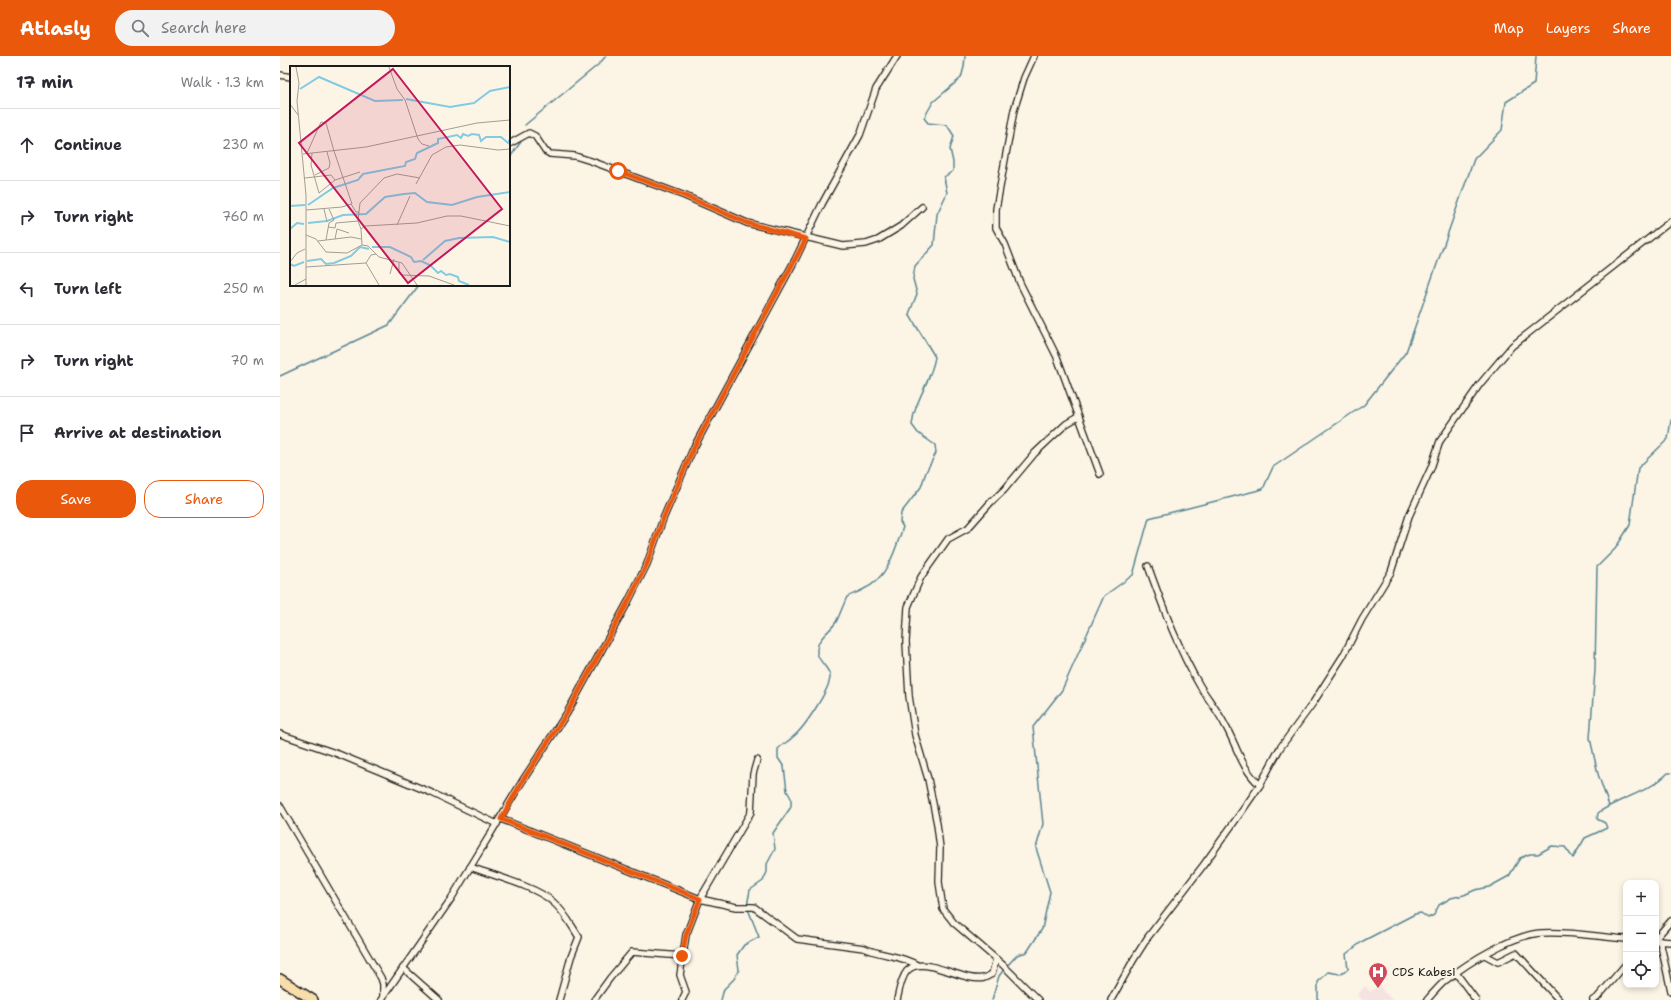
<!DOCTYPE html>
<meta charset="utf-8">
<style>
body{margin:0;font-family:"Shantell Sans",sans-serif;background:#f2f2f3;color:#2b2b33}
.controls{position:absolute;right:12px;bottom:12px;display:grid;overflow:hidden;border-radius:8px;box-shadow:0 2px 6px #0003}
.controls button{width:36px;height:36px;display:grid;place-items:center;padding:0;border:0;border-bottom:1px solid #e1e1e2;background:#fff;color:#2b2b33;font:20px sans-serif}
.stop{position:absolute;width:12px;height:12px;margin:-9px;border:3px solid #ea580c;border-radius:50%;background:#fff}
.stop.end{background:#ea580c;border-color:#fff;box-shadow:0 1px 4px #0008}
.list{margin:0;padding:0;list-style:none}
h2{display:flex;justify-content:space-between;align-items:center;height:52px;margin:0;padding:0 16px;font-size:17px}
h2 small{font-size:13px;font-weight:400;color:#7c7c81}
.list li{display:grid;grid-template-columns:26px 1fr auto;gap:12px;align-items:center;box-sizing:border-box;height:72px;padding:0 16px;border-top:1px solid #e1e1e2}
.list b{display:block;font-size:15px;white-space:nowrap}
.list em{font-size:13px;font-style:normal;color:#7c7c81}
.actions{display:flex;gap:8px;padding:12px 16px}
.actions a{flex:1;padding:9px 0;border:1px solid #ea580c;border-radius:16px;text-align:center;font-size:14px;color:#ea580c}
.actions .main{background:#ea580c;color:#fff}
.icon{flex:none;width:22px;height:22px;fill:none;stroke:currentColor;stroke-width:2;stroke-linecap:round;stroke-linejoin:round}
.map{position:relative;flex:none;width:1391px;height:944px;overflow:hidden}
header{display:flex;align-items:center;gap:24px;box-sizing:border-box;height:56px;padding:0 20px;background:#ea580c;color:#fff}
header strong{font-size:19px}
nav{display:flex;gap:22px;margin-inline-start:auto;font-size:14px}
.search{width:280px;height:36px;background:#f2f2f3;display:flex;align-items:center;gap:10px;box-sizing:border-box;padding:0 14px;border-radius:22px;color:#7c7c81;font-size:15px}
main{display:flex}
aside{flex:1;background:#fff}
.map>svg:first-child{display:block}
.built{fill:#f5e3e2}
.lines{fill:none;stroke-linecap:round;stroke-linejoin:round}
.stream{stroke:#598593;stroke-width:1.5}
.minor-casing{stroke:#1c1c1c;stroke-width:8}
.trunk-casing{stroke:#1c1c1c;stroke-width:12}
.minor{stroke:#fcf5e5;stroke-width:5.5}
.trunk{stroke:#f9deab;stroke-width:9}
.route{stroke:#ea580c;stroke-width:5}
.labels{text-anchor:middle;stroke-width:4;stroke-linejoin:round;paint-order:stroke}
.poi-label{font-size:12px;fill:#1c1c1c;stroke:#fcf5e5;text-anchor:start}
.inset-river{fill:none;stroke:#82cbe2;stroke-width:2}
.inset-road{fill:none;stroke:#a29e95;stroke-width:1}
.view{fill:#c2185b;fill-opacity:0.15;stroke:#c2185b;stroke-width:2}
.inset-edge{fill:none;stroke:#1c1c1c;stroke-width:2}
</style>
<header>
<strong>Atlasly</strong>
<div class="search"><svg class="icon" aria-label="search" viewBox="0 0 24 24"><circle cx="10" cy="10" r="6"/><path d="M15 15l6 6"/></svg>Search here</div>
<nav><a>Map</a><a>Layers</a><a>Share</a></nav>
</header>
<main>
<aside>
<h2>17 min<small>Walk · 1.3 km</small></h2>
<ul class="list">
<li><svg class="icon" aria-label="ahead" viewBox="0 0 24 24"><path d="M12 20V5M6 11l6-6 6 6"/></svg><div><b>Continue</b></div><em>230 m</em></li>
<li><svg class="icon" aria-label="right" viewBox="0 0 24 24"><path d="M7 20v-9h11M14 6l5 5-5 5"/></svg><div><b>Turn right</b></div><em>760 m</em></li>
<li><svg class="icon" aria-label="left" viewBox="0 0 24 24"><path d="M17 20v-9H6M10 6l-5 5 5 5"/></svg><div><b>Turn left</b></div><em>250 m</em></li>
<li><svg class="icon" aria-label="right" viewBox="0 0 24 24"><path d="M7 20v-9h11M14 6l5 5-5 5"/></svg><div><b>Turn right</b></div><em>70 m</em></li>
<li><svg class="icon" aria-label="arrive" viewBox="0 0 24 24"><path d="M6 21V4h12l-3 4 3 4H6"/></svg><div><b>Arrive at destination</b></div></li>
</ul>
<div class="actions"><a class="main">Save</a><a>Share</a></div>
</aside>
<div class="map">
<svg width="1391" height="944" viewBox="0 0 1391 944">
<rect width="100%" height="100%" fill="#fcf5e5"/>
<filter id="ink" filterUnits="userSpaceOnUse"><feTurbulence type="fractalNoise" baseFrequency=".025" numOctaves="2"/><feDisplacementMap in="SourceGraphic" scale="8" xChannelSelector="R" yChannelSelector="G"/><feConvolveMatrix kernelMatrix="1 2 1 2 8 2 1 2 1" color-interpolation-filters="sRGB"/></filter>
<g filter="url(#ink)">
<path class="built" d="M1099 928 1104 936 1113 944H1082L1077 939 1085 930 1091 936Z"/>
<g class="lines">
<g class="stream">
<path d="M245 69 319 8 326 0"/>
<path d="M229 103 242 84"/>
<path d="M0 320 109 269 139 229"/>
<path d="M1329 750 1318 718 1310 682 1315 614 1317 511 1335 493 1350 469 1358 412 1388 383 1391 364"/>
<path d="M467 850 470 834 483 825 487 816V808L495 793 493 777 511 751V742L507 735 504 711 498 702V693C503 688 509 685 514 680 524 672 551 632 550 620 549 611 538 606 537 596 536 582 550 576 556 566 560 559 563 549 567 541 573 538 579 536 584 533 608 522 615 494 623 471L620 466 621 457 641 431 646 416 656 397 655 389 638 377 632 369C634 345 651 326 655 301L629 258 637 238 633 223 635 210 654 189 657 158 667 137 664 121 673 115V106L670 93 674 80 667 69 648 67 644 62 653 46 681 22 684 11 685 0"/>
<path d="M727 910 737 899 747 896 762 873 770 836 756 792 763 768 753 671 782 634 824 540 853 519 869 462 983 433 993 411 1084 349 1126 296 1194 103 1222 74 1226 46 1254 28 1256 0"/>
<path d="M441 944 444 933 454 923 459 914 457 899 464 889 479 881 468 853"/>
<path d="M712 944 719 920 725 912"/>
<path d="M1038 944V926L1048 916 1060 918 1068 913 1066 898 1083 885 1135 858 1141 857 1148 862 1154 859 1159 849 1171 842 1184 839 1195 834 1209 831 1229 820 1240 802 1250 798H1258L1272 790 1285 791 1293 802 1305 782 1327 772 1325 767 1317 763 1318 757C1340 741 1367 738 1388 717H1391"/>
</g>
<g class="minor-casing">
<g id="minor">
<path d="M754 0 744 22 734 54 716 153V172L725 188 740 227 777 301 820 418"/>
<path d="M0 19 11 21"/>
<path d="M229 88 249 77 255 80 265 95 270 98 295 100 311 105 405 140 467 167 563 190 586 188 598 184 621 170 642 151"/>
<path d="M868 510C883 551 898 593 920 630 928 643 938 655 945 669 957 690 961 712 980 729"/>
<path d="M0 678 58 698 152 737 217 768"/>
<path d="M0 750 101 922 103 928V941"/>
<path d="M221 763 420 843 456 851H474L517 883 584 892C601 900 621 899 637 909"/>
<path d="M190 811C212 819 257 831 273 846 284 855 291 869 299 881L291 901 279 944"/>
<path d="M1376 882 1391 865"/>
<path d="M1378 885 1391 886"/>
<path d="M1380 885 1391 935"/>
<path d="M1205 899 1218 906 1236 897 1279 944"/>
<path d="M123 912 159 944"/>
<path d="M1176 917 1196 944"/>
<path d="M101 944 171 843 243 724 287 657 348 546 367 508 383 463 413 393 515 204 542 148 580 79 596 33 617 0"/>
<path d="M314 944 330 922 352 896 402 900"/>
<path d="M402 944 406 936 400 919 406 879 420 843 471 756 473 718 477 704"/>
<path d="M617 944C619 935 621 922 627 915 643 897 683 927 704 922 707 921 710 919 712 918L716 903"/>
<path d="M758 944 723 909 674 867 663 853 659 826 660 792 657 768 648 723 635 679 629 640 626 586 628 551 641 521 668 483 688 472 711 446 724 434 755 397 786 368 798 361"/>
<path d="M831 944 854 903 868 881 922 811 960 758 980 729 1000 692 1033 647 1063 600 1082 563 1111 516 1129 460 1151 412 1160 385 1200 328 1232 290 1391 165"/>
<path d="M1147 944C1153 937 1159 930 1166 924 1189 906 1232 879 1261 877 1290 875 1318 881 1346 883"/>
<path d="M1313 944 1317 942 1346 908"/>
</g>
</g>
<g class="trunk-casing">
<path id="trunk" d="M0 923 33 944"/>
</g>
<use href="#minor" class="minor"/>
<use href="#trunk" class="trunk"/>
</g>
</g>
<g class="lines" filter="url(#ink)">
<path class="route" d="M338 115 405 140 467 167 526 183 413 393 383 463 367 508 348 546 287 657 243 724 221 763 420 843 406 879 402 900"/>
</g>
<defs>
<g id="hospital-pin" transform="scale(1)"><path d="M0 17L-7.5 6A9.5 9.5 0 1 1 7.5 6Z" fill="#d1495b" stroke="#fcf5e5"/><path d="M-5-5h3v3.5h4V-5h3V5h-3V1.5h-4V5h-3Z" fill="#fff"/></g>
</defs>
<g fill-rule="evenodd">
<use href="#hospital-pin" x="1098" y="916"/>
</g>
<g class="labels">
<g class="poi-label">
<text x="1112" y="920">CDS Kabesi</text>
</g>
</g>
<g transform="translate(10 10)">
<rect width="220" height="220" fill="#fcf5e5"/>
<path class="inset-river" d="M10 23 29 11 85 35 113 34M116 33 160 41 184 37 200 25 220 21M18 139 43 122 68 114 73 108 115 100 116 96 125 93 127 87 148 77V73L167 69 171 72 173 68 178 70 182 68 189 69 191 75 196 71H211L218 77 220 73M0 140 15 139M18 157 37 155 53 149 76 148 95 131 114 128 125 127 137 136 162 139 187 131 220 126M0 163 7 157 14 158M82 181H100L121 191 124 196 131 195 140 199 148 207 151 205 156 209 160 208 168 211 169 215 179 219M133 194 155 175 169 172 203 171 220 176M17 195 31 193 36 198 44 197 61 190 70 181 79 183M0 198 4 200 14 196"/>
<path class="inset-road" d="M6 1 9 17 7 35 16 129V219M99 1 107 23 115 34 128 73 132 78 139 80M0 38 8 49M44 85 62 138M17 87 31 56 36 57 44 85M22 87 21 99 29 127 45 114 70 106M13 88 76 81 187 57 220 54M25 109 39 102 40 97 37 86M15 112 41 109 45 114M126 118 142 89 156 81 170 79 208 84 220 83M34 143 37 156M16 144 52 141 61 138 66 146H69M107 159 120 130M38 161 45 162 46 157 68 155M71 163 68 155 70 137 94 112 107 108 130 112M16 169 26 173 36 186 57 187 72 179 78 180 89 191 112 197 127 219M45 173 47 163 59 167M36 174 39 157 44 154 39 143M28 175 61 171 71 173M72 179 71 163 75 160 127 157 157 150H171L220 160M0 196 7 187 15 183M76 197 89 219M109 197V207L112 209 139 210 164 219M16 201 76 197 81 189 86 188M100 208 104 193M5 219 16 213"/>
<path class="view" d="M103 3 212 143 118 217 9 77Z"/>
<rect width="220" height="220" class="inset-edge"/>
</g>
</svg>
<div class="controls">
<button>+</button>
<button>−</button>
<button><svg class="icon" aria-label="locate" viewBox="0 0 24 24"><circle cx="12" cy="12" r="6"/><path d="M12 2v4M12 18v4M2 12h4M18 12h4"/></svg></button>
</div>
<div class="stop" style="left:338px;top:115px"></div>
<div class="stop end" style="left:402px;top:900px"></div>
</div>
</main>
